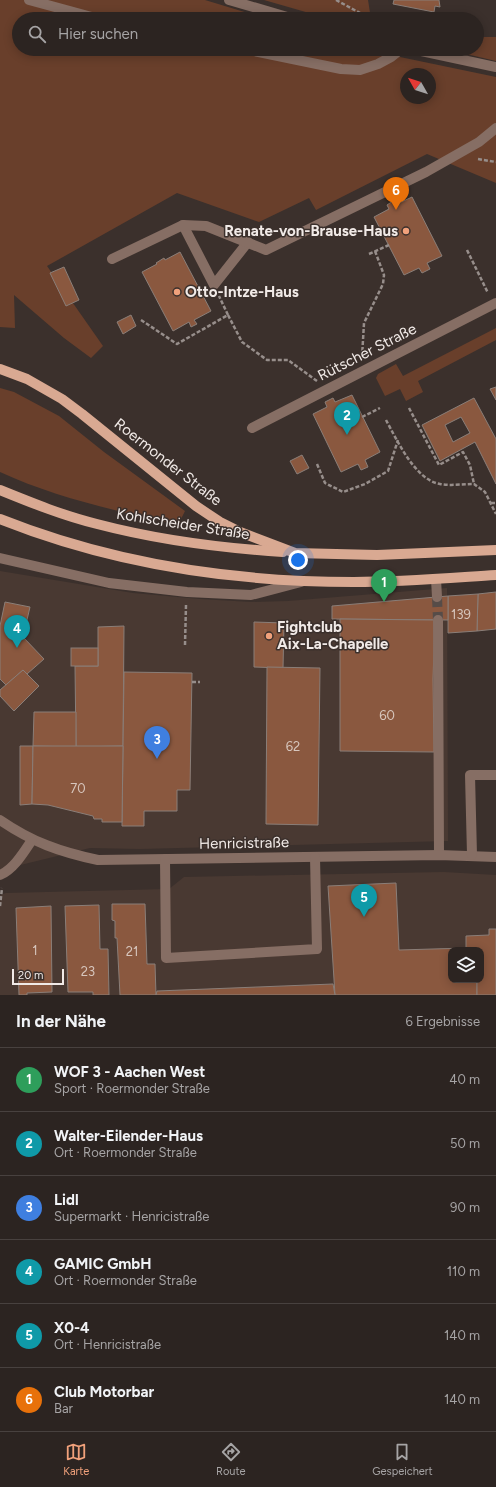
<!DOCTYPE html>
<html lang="de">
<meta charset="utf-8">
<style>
body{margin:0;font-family:Figtree,sans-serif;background:#38302e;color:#f1f3f6}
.controls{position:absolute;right:12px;bottom:12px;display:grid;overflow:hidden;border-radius:8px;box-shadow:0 2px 10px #0003}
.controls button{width:36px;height:36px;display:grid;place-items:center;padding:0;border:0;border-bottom:1px solid #48413f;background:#2c2421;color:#f1f3f6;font:20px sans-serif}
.compass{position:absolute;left:400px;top:68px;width:36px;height:36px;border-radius:50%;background:#2c2421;box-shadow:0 2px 10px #0003;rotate:309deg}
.scale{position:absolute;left:12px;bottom:10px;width:52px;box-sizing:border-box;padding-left:4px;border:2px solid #f1eae7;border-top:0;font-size:11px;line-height:14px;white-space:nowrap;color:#f1eae7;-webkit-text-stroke:3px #3b302c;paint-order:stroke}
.you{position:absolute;left:298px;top:560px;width:14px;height:14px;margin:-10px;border:3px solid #fff;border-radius:50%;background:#1a73e8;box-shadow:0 0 0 6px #1a73e833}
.badge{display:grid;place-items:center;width:26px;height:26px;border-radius:50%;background:#f1a17b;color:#fff;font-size:13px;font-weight:700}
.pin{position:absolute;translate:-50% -33px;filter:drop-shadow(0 1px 2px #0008)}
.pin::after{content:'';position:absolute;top:21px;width:14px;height:12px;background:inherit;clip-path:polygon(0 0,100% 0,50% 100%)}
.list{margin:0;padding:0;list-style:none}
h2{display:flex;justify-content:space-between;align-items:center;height:52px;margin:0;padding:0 16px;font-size:17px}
h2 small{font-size:13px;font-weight:400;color:#a6a4a5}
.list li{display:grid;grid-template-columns:26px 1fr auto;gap:12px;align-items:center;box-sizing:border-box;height:64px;padding:0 16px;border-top:1px solid #48413f}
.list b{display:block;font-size:15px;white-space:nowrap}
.list p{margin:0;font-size:13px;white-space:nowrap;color:#a6a4a5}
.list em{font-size:13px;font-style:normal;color:#a6a4a5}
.icon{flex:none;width:22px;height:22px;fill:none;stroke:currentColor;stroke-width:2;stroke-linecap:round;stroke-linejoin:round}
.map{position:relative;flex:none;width:496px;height:995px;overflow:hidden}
.search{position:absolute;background:#2c2421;box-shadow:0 2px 10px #0003;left:12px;right:12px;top:12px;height:44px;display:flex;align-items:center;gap:10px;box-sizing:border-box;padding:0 14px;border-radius:22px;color:#a6a4a5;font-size:15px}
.sheet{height:436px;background:#2c2421}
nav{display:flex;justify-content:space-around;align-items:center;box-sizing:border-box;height:56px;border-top:1px solid #48413f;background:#2c2421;font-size:11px;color:#a6a4a5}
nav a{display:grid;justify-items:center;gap:2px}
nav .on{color:#f1a17b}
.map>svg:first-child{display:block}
.built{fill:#493932;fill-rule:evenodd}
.green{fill:#693f2b;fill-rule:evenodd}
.building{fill:#8a583f;stroke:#8a7e78;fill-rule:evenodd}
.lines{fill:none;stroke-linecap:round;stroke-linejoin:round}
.minor-tunnel{stroke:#564c48;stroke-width:10;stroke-dasharray:10 5;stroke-linecap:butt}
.path{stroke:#978e8b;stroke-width:2.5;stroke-dasharray:4 2;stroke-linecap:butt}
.minor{stroke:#866e64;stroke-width:10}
.major{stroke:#d9a992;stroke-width:10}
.poi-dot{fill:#f1a17b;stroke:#3b302c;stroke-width:1.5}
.labels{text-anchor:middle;stroke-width:3;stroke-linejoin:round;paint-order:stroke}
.number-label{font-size:13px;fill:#d7c6bd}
.poi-label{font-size:15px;font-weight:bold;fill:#f1eae7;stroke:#3b302c;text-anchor:start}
.street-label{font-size:15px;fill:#f1eae7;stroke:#3b302c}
</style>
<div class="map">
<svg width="496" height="995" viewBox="0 0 496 995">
<rect width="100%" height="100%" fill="#3b302c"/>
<g class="built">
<path d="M0 571 133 593 200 599 251 602 288 601 447 588 448 841 140 849 90 848 0 870Z"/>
<path d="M444 872 496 875V995H0V895L6 893 169 889 184 877ZM451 950H481V980H451Z"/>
</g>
<g class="green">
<path d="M0 0H205L268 19H19V49H367L400 57 496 77V183L427 154 316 210 309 198 259 222 177 193 47 266 103 346 91 358 64 338 14 295 15 328 0 327ZM406 74H430V98H406Z"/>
<path d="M264 0H368L371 19H330Z"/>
<path d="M477 37H496V61L445 49H477Z"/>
<path d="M496 328V340L418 381 423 392 406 401 400 389 385 396 376 378 378 374 396 364 403 376Z"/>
<path d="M0 388 14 392 59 416 104 452 185 511 178 525C118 511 56 498 0 472Z"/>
</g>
<g class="building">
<path d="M394 0H439L440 7 435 6 434 12 393 4Z"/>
<path d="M412 197 442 256 427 263 430 269 422 273 419 268 404 275 374 217 389 209 387 205 393 201 395 205Z"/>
<path d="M180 252 211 311 194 320 197 324 191 327 189 322 173 331 142 272 157 264 156 263 164 258 165 260Z"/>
<path d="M64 267 79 300 66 306 50 273Z"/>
<path d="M131 315 136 326 123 334 117 322Z"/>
<path d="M496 387V400L490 389Z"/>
<path d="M352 395 380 452 365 460 368 467 361 470 358 464 341 472 313 414 327 407 325 402 333 398 335 402Z"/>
<path d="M474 398 496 439V484L475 442 440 461 422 425ZM461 417 470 433 453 442 445 425Z"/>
<path d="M302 455 309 468 297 474 290 461Z"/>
<path d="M496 592V629L477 631 478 594Z"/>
<path d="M478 594 477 631 448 633V596Z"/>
<path d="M448 596V620L332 619V606Z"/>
<path d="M5 602 30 607 23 637 44 659 27 674 23 670 6 685 0 679V626Z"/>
<path d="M340 619 435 620 433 679 434 752 340 751Z"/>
<path d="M254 622 284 623 283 668 254 667Z"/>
<path d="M124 626 123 746 76 747 75 666H98V627Z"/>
<rect x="71" y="648" width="27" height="18"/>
<path d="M267 667 320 668 318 825 266 824Z"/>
<path d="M23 670 39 686 14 711 0 696V690Z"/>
<path d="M124 672 192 673 190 790H177V811H144V826H122Z"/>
<path d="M34 712H76V747L33 746Z"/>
<path d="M20 746H33L32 804 20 805Z"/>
<path d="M33 746H123L122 822H102V819H94L93 816 48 805 32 804Z"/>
<path d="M396 883 399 950 466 948V950H451V980H477V995H335L328 886Z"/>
<path d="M112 904H145L147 964H155L156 995H120L117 938H115V921L112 920Z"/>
<path d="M99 905 100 949H108L109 995H93V992H68L65 906Z"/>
<path d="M51 906 52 992 27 993V995H19L16 908Z"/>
<path d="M489 929H496V995H477V980H481V950H466V936L489 935Z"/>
<path d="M333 984 335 995H156L157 991Z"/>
</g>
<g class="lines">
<path class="minor-tunnel" d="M437 597 438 620"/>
<g class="path">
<path d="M336 0 371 19"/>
<path d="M478 159 496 162"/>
<path d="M467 250 488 293"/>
<path d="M369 254 389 245"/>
<path d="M228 315 242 342 267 360H288L317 381"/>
<path d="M141 320 177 344 228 315 219 296"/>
<path d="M362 357 364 323 383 284 384 275 375 251"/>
<path d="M409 408 439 465 463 452 470 465 474 484"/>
<path d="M362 417 380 408"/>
<path d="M386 420C397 440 415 480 440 484 451 486 463 484 474 484L485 492 496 514"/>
<path d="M317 464 325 483 343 492 365 484 388 471 398 440"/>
<path d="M491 503H496"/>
<path d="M185 645 186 605"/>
<path d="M192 682H200"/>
<path d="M0 906 2 888"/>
</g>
<g class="minor">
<path d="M29 0 99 19"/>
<path d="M229 0 294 19"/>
<path d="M244 49 341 69 360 70 378 64 391 57 401 49"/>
<path d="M412 49 496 67"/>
<path d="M183 225 214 285 248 242"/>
<path d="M112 259 183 225 206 226 266 250 426 172 479 142 496 128"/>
<path d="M252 428 496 303"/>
<path d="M0 558 109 583 187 592 251 595 301 582"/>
<path d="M436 579 437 597"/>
<path d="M438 620 439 855"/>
<path d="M0 820C32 842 60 852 98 860L439 855 496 857"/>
<path d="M472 855 470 775H496"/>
<path d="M165 859 166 958 317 949 315 857"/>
<path d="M0 875C14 869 24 852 32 840"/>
</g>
<g class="major">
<path d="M0 369 27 379 62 399 82 414 196 506 220 522 240 532 295 553 377 555 496 550"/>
<path d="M0 490C32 503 64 516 97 524 158 540 220 548 283 552"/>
<path d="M0 519C113 564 233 582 354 582 401 582 449 578 496 575"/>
</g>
</g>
<g class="poi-dot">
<circle cx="406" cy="231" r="4"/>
<circle cx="177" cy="292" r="4"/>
<circle cx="269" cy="636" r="4"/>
</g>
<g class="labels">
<g class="number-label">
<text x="461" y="619">139</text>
<text x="387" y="720">60</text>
<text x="293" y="751">62</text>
<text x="78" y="793">70</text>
<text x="35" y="955">1</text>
<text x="132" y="956">21</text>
<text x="88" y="976">23</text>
</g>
<g class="poi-label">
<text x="398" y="236" text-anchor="end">Renate-von-Brause-Haus</text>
<text x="185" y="297">Otto-Intze-Haus</text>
<text x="277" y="632">Fightclub<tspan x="277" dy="17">Aix-La-Chapelle</tspan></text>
</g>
<g class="street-label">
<text transform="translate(367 352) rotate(-27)" y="5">Rütscher Straße</text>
<text transform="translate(168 462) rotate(38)" y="5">Roermonder Straße</text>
<text transform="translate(183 524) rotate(9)" y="5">Kohlscheider Straße</text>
<text transform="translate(244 843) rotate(-1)" y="5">Henricistraße</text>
</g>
</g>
</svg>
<div class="controls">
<button><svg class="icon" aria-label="layers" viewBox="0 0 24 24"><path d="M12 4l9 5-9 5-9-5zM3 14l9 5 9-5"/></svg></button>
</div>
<svg class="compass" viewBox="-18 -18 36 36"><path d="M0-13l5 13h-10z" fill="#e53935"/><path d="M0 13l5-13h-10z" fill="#a6a4a5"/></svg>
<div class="scale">20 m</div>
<div class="you"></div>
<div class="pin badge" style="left:384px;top:602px;background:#2e9e5b">1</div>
<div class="pin badge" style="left:347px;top:435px;background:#0f9aa8">2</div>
<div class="pin badge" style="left:157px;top:759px;background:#3f7fe0">3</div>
<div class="pin badge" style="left:17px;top:648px;background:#0f9aa8">4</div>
<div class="pin badge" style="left:364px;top:917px;background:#0f9aa8">5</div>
<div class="pin badge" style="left:396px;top:210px;background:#e8710a">6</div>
<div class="search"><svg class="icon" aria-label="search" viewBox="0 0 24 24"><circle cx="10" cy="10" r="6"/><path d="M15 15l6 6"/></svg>Hier suchen</div>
</div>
<section class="sheet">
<h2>In der Nähe<small>6 Ergebnisse</small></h2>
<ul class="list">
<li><span class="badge" style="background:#2e9e5b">1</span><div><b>WOF 3 - Aachen West</b><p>Sport · Roermonder Straße</p></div><em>40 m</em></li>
<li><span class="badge" style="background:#0f9aa8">2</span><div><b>Walter-Eilender-Haus</b><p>Ort · Roermonder Straße</p></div><em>50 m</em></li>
<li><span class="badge" style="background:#3f7fe0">3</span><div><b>Lidl</b><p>Supermarkt · Henricistraße</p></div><em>90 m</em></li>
<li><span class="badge" style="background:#0f9aa8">4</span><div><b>GAMIC GmbH</b><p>Ort · Roermonder Straße</p></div><em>110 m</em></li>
<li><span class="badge" style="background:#0f9aa8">5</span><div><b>X0-4</b><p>Ort · Henricistraße</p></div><em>140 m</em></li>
<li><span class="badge" style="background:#e8710a">6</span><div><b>Club Motorbar</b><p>Bar</p></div><em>140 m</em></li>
</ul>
</section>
<nav>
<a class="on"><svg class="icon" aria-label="map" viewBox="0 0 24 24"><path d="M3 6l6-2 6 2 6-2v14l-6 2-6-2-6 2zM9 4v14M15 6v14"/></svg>Karte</a>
<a><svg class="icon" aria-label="directions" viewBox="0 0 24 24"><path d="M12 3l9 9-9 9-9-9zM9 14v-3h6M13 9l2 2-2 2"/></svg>Route</a>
<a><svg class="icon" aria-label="saved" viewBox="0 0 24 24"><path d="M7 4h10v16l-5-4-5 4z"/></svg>Gespeichert</a>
</nav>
